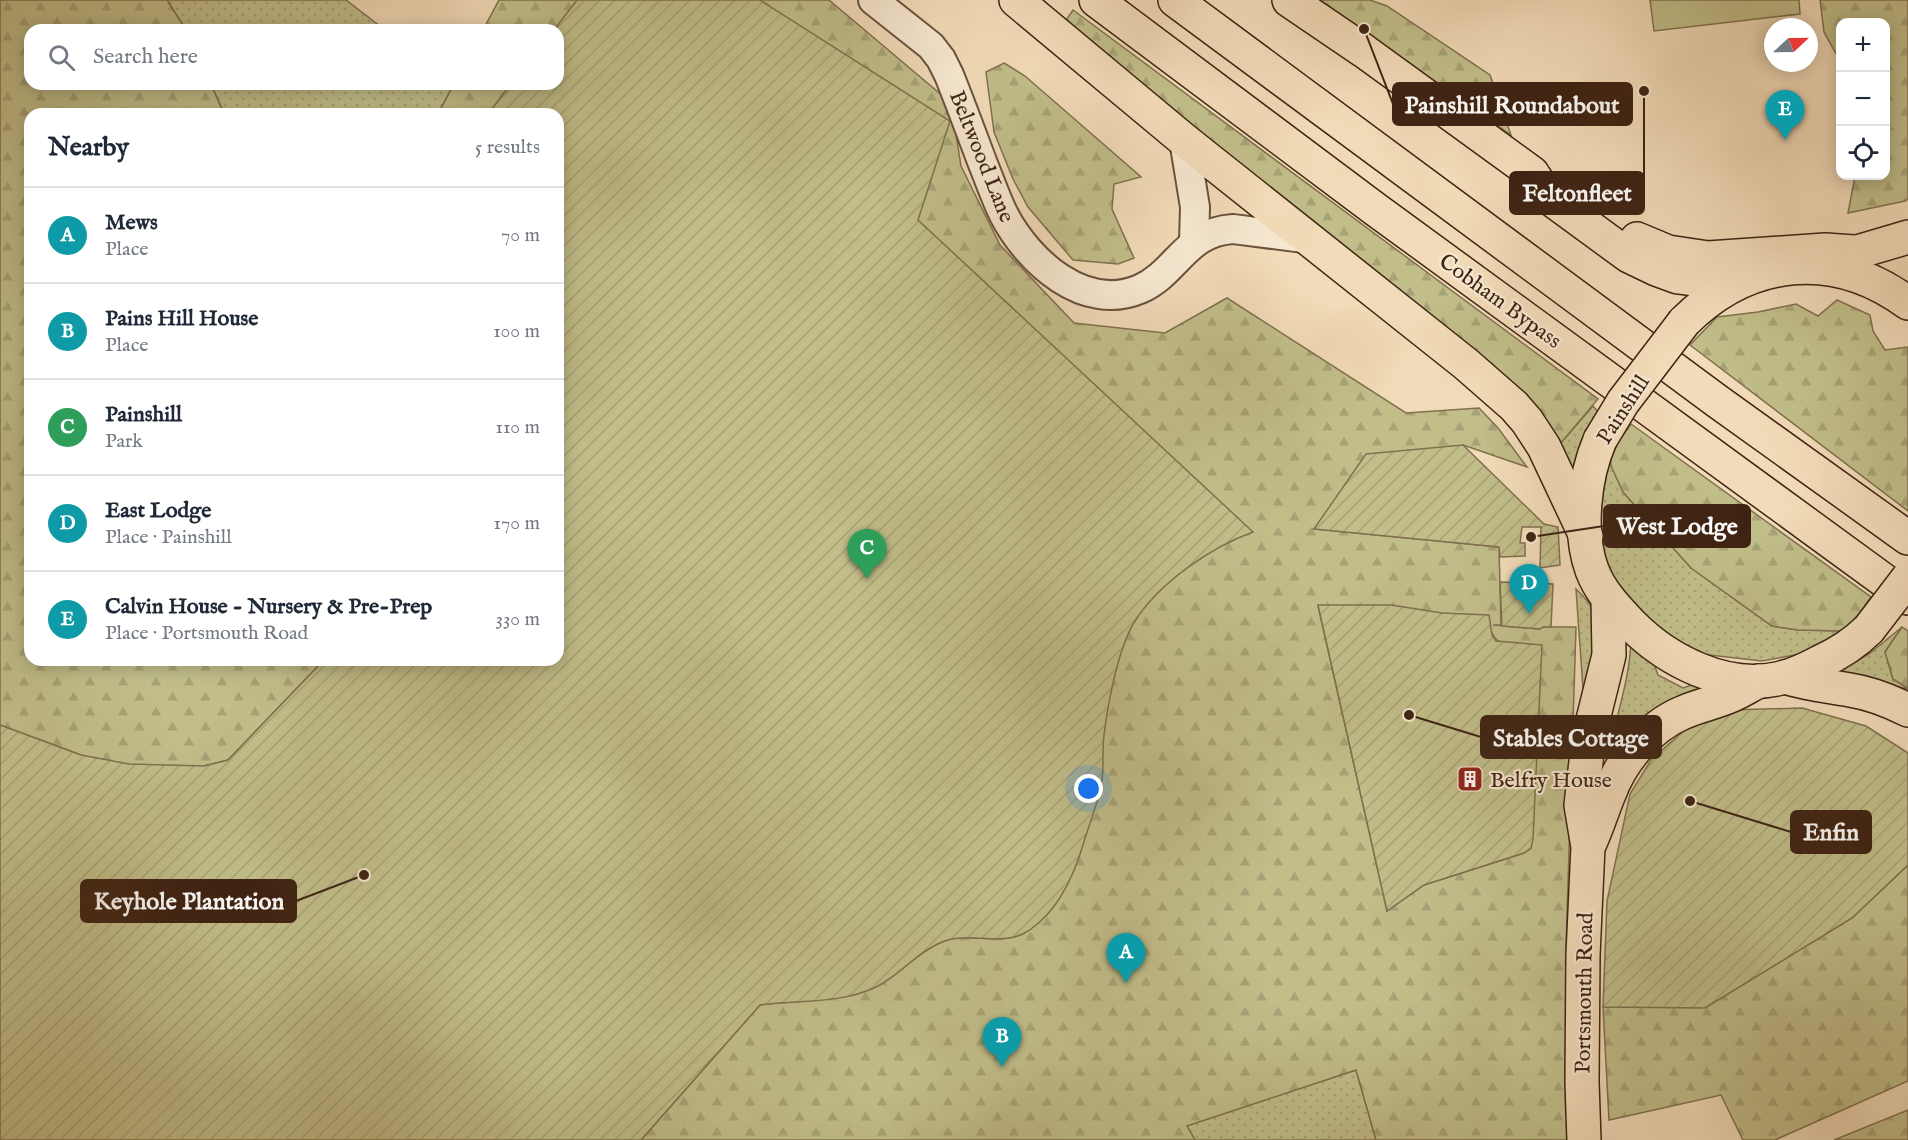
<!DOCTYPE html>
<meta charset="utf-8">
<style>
body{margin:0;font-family:"IM FELL English",serif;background:#f6f6f7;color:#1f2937}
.controls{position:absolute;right:18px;top:18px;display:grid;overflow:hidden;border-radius:12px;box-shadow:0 3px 15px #0003}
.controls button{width:54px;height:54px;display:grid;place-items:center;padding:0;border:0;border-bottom:2px solid #e0e1e3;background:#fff;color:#1f2937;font:30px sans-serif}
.compass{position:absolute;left:1764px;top:18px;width:54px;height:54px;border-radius:50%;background:#fff;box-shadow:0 3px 15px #0003;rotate:68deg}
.you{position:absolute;left:1089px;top:789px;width:21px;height:21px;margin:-15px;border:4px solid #fff;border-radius:50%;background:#1a73e8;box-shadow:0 0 0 9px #1a73e833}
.badge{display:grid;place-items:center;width:39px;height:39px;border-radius:50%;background:#8f2418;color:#fff;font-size:20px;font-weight:700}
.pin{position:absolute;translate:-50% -50px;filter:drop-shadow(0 2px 3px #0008)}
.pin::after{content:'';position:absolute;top:32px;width:21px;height:18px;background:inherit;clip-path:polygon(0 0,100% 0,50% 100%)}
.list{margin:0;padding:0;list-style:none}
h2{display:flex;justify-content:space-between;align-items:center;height:78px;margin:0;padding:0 24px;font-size:26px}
h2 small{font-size:20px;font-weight:400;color:#747a83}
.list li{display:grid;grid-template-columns:39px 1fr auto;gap:18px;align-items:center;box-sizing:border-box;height:96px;padding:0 24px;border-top:2px solid #e0e1e3}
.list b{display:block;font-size:22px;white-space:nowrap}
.list p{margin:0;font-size:20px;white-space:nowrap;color:#747a83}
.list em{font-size:20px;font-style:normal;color:#747a83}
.icon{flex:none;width:33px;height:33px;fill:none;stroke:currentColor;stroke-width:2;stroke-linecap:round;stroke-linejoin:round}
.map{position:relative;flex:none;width:1908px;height:1140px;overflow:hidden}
.search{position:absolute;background:#fff;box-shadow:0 3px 15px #0003;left:24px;top:24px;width:540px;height:66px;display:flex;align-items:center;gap:15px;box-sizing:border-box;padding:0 21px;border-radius:18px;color:#747a83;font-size:22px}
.panel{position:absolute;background:#fff;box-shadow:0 3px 15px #0003;left:24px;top:108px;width:540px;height:558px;border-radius:18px}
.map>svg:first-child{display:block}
.grass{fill:url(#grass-dots);stroke:#80704e;stroke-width:1.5}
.forest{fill:url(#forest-firs);stroke:#80704e;stroke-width:1.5;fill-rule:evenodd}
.park{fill:#c1be8a;stroke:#80704e;stroke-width:1.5}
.garden{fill:url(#garden-furrows);stroke:#80704e;stroke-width:1.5}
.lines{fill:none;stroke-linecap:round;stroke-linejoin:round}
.minor-casing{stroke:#6b513c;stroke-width:32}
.major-casing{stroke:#3e2313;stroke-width:36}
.highway-casing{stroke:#3e2313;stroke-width:36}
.minor{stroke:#f7e8d1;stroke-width:28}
.major{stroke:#f2dbb8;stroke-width:33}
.highway{stroke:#f2dbb8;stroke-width:33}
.major-bridge-casing{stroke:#3e2313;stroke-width:36;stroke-linecap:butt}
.major-bridge{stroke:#f2dbb8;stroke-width:33}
.labels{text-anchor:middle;stroke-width:4.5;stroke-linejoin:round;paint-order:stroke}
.street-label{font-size:22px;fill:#3e2313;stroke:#f7e8d1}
.poi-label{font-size:22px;fill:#3e2313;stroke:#f7e8d1;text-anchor:start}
.leader{fill:none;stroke:#3e2313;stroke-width:2}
.callout-dot{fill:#3e2313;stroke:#f7e8d1;stroke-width:2}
.callout{fill:#3e2313;stroke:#3e2313;stroke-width:2}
.callout-label{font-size:24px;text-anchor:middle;font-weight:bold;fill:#fff}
</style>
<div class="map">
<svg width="1908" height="1140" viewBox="0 0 1908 1140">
<defs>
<pattern id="grass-dots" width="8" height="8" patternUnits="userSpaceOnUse" patternTransform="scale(1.5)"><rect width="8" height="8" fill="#c1be8a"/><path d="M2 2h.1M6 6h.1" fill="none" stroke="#a7a376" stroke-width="1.8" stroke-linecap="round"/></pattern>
<pattern id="forest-firs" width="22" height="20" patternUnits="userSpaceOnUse" patternTransform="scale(1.5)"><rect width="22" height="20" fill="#c1be8a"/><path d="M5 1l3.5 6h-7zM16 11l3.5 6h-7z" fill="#a7a376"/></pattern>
<pattern id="garden-furrows" width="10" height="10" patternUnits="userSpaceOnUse" patternTransform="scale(1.5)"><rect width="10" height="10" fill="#c1be8a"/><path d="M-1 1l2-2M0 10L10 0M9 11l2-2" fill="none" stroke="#a7a376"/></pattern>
</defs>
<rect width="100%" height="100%" fill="#f2dbb8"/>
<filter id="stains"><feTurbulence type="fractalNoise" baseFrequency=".00333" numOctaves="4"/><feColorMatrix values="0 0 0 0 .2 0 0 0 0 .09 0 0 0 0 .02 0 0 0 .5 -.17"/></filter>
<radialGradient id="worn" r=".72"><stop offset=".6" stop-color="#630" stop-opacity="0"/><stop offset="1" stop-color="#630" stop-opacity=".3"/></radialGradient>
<g class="grass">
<path d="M167 0H346L385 30H186Z"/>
<path d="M211 84H454L438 114H224Z"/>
<path d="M1593 406 1598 412 1573 486 1560 444Z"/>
<path d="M1610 452 1623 492 1691 568 1772 626 1798 630 1843 631 1817 651 1762 661 1692 653 1641 616 1605 565 1596 517Z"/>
<path d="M1576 589C1581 594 1588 600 1591 607 1604 638 1592 673 1584 703Z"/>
<path d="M1902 627 1885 652 1893 679 1908 689 1869 681 1830 677 1869 654Z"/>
<path d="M1631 636 1650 653 1658 675 1683 688 1700 682 1720 688 1606 776C1610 729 1631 684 1631 636Z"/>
<path d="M1356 1070 1376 1140H1195L1186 1126Z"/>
</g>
<g class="forest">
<path d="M0 0H167L186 30H30V84H211L224 114H30V660H324L228 760 204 766 183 789 81 755 0 725Z"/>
<path d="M499 0H691L558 30H483Z"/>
<path d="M756 0H829L951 103 961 166 1000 245 1074 323 1165 333 1227 298 1406 413 1479 408 1498 428 1527 467 1463 445 1314 529 1499 547 1501 625H1493L1540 629 1543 627H1576L1566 947 1573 1140H1376L1356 1070 1187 1126 1195 1140H641L760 1005C793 1000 849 1002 877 986 900 973 918 952 942 942 952 937 962 937 974 938 1023 940 1023 939 1056 903L935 276ZM1318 606 1489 616C1490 627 1490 639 1503 643L1531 848 1524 853 1424 885 1387 911Z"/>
<path d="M1320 0H1370L1387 6 1490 75 1511 135Z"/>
<path d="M1820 0H1908V199L1905 201 1848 213 1855 176H1886V22H1840V61L1824 32Z"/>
<path d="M1073 10 1598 399 1560 444 1064 23Z"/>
<path d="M1004 63 1025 76 1141 177 1114 184 1112 209 1134 258 1118 264 1073 260 1028 207 1013 179 994 132 986 72Z"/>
<path d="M454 84H551L519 114H438Z"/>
<path d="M1837 300 1870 315 1873 331 1885 350 1908 347V511L1690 345 1717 317 1758 312 1796 304 1818 316Z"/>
<path d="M1631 424 1871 597 1856 618 1843 631 1798 630 1772 626 1691 568 1623 492 1611 466 1610 452Z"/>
<path d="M1902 627 1908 631V688L1893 679 1885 652Z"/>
<path d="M1908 865V1081L1775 1140H1743L1721 1095 1609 1120 1603 1007H1705L1852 918Z"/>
<path d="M1908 1110V1140H1834Z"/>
</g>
<path class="park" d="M1650 0H1799L1800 14 1654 31Z"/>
<g class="garden">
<path d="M577 0H760L950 121 918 220 1253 532C1211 547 1159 583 1135 621 1118 648 1108 703 1104 735 1102 750 1104 765 1102 780 1099 802 1089 824 1083 845 1074 875 1058 910 1031 929 1005 948 976 932 948 940 920 948 901 975 876 987 841 1004 797 1000 760 1005L641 1140H0V725L81 755 129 764 204 766 228 760 324 660H558V114H488L511 84H558V30H554Z"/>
<path d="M1463 445 1544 524 1558 527 1560 565 1540 568 1541 527H1522L1520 543H1525V556L1500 557 1499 547 1314 529 1366 454Z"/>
<path d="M1500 582 1553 584 1551 627H1543L1540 629 1502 626Z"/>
<path d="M1318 605H1391L1442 613 1489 615 1492 635 1496 641 1542 645 1533 839 1531 848 1524 853 1424 885 1387 911Z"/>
<path d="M1802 708 1866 726 1908 753V865L1852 918 1705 1008 1603 1007 1607 901 1630 794 1651 760 1691 724 1729 710Z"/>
</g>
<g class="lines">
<g class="minor-casing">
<g id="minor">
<path d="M873 0 931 46 941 59 949 75C961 105 972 135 983 164 990 181 996 199 1004 215 1028 261 1084 313 1140 289 1178 272 1185 232 1233 229L1311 239"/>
<path d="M1184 140 1195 207 1194 241"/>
</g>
</g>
<g class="major-casing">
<g id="major">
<path d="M1827 261 1908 237"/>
<path d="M1684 322C1749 257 1834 249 1908 303"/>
<path d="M1600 440C1584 477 1578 532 1592 570 1600 592 1617 609 1632 625 1668 661 1725 690 1777 679 1792 676 1807 669 1820 662 1838 654 1855 643 1869 629"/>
<path d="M1589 845C1597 828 1602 811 1609 794 1621 761 1649 727 1682 713 1697 706 1714 703 1730 696 1740 692 1749 686 1759 681"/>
<path d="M1584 1140 1582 1082 1583 955 1588 847 1581 805 1589 736 1609 655 1608 598"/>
</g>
</g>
<g class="highway-casing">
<g id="highway">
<path d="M1016 0 1184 140 1466 364 1514 406 1527 421 1544 447 1586 536"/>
<path d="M1096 0 1375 209 1908 598"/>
<path d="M1175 0 1717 401 1908 538"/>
<path d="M1289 0 1364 51 1532 173 1547 196 1629 256 1656 269 1678 277 1694 279 1759 274"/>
<path d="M1637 239 1668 252 1708 258 1825 250 1854 252"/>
<path d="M1785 677C1807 684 1828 686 1850 690 1869 693 1890 701 1908 710"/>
</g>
</g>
<use href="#minor" class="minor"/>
<use href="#major" class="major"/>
<use href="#highway" class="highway"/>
<g class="major-bridge-casing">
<g id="major-bridge">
<path d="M1600 440 1623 402 1684 322"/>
<path d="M1869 629 1908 578"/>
</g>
</g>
<use href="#major-bridge" class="major-bridge"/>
</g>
<defs>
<g id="building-square" transform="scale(1.35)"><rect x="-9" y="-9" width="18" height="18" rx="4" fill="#8f2418" stroke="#f7e8d1"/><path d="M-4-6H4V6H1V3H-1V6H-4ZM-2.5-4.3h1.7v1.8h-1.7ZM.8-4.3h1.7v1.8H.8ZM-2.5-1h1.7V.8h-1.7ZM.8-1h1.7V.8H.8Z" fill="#fff"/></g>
</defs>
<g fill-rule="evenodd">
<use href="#building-square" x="1470" y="779"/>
</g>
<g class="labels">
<g class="street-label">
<text transform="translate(983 156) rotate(68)" y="8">Beltwood Lane</text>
<text transform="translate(1501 300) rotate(36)" y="8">Cobham Bypass</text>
<text transform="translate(1622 409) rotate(-57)" y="8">Painshill</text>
<text transform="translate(1583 993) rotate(-89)" y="8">Portsmouth Road</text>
</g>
<g class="poi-label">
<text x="1490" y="787">Belfry House</text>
</g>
</g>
<path class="leader" d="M1364 29L1393 104M1644 91L1644 193M1531 537L1604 526M1409 715L1481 737M1690 801L1791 832M364 875L296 901"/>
<g class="callout-dot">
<circle cx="1364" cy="29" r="6"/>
<circle cx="1644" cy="91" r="6"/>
<circle cx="1531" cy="537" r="6"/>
<circle cx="1409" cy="715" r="6"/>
<circle cx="1690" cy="801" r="6"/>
<circle cx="364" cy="875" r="6"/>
</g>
<g class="callout">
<rect x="1393" y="83" width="239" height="42" rx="6"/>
<rect x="1510" y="172" width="134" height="42" rx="6"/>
<rect x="1604" y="505" width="146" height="42" rx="6"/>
<rect x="1481" y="716" width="180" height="42" rx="6"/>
<rect x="1791" y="811" width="80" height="42" rx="6"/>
<rect x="81" y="880" width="215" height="42" rx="6"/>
</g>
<g class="callout-label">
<text x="1512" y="113">Painshill Roundabout</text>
<text x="1577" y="201">Feltonfleet</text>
<text x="1677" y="534">West Lodge</text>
<text x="1571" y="746">Stables Cottage</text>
<text x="1831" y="840">Enfin</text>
<text x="189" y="909">Keyhole Plantation</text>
</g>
<rect width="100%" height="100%" filter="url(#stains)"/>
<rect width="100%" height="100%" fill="url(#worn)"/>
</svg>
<div class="controls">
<button>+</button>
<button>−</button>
<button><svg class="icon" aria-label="locate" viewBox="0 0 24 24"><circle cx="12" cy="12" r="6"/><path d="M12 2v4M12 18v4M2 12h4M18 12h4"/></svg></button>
</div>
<svg class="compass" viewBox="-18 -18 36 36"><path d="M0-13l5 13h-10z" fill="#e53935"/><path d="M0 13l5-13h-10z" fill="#747a83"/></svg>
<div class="you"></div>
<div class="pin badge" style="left:1126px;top:983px;background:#0f9aa8">A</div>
<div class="pin badge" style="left:1002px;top:1067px;background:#0f9aa8">B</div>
<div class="pin badge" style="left:867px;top:579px;background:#2e9e5b">C</div>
<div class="pin badge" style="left:1529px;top:614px;background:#0f9aa8">D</div>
<div class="pin badge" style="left:1785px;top:140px;background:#0f9aa8">E</div>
<div class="search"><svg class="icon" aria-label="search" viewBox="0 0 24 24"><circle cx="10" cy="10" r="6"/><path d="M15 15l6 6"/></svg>Search here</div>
<section class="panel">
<h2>Nearby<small>5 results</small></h2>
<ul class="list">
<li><span class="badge" style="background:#0f9aa8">A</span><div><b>Mews</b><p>Place</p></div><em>70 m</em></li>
<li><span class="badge" style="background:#0f9aa8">B</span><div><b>Pains Hill House</b><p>Place</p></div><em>100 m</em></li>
<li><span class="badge" style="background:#2e9e5b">C</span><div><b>Painshill</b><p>Park</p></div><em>110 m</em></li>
<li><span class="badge" style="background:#0f9aa8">D</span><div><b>East Lodge</b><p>Place · Painshill</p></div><em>170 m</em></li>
<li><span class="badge" style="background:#0f9aa8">E</span><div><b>Calvin House - Nursery &amp; Pre-Prep</b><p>Place · Portsmouth Road</p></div><em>330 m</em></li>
</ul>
</section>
</div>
